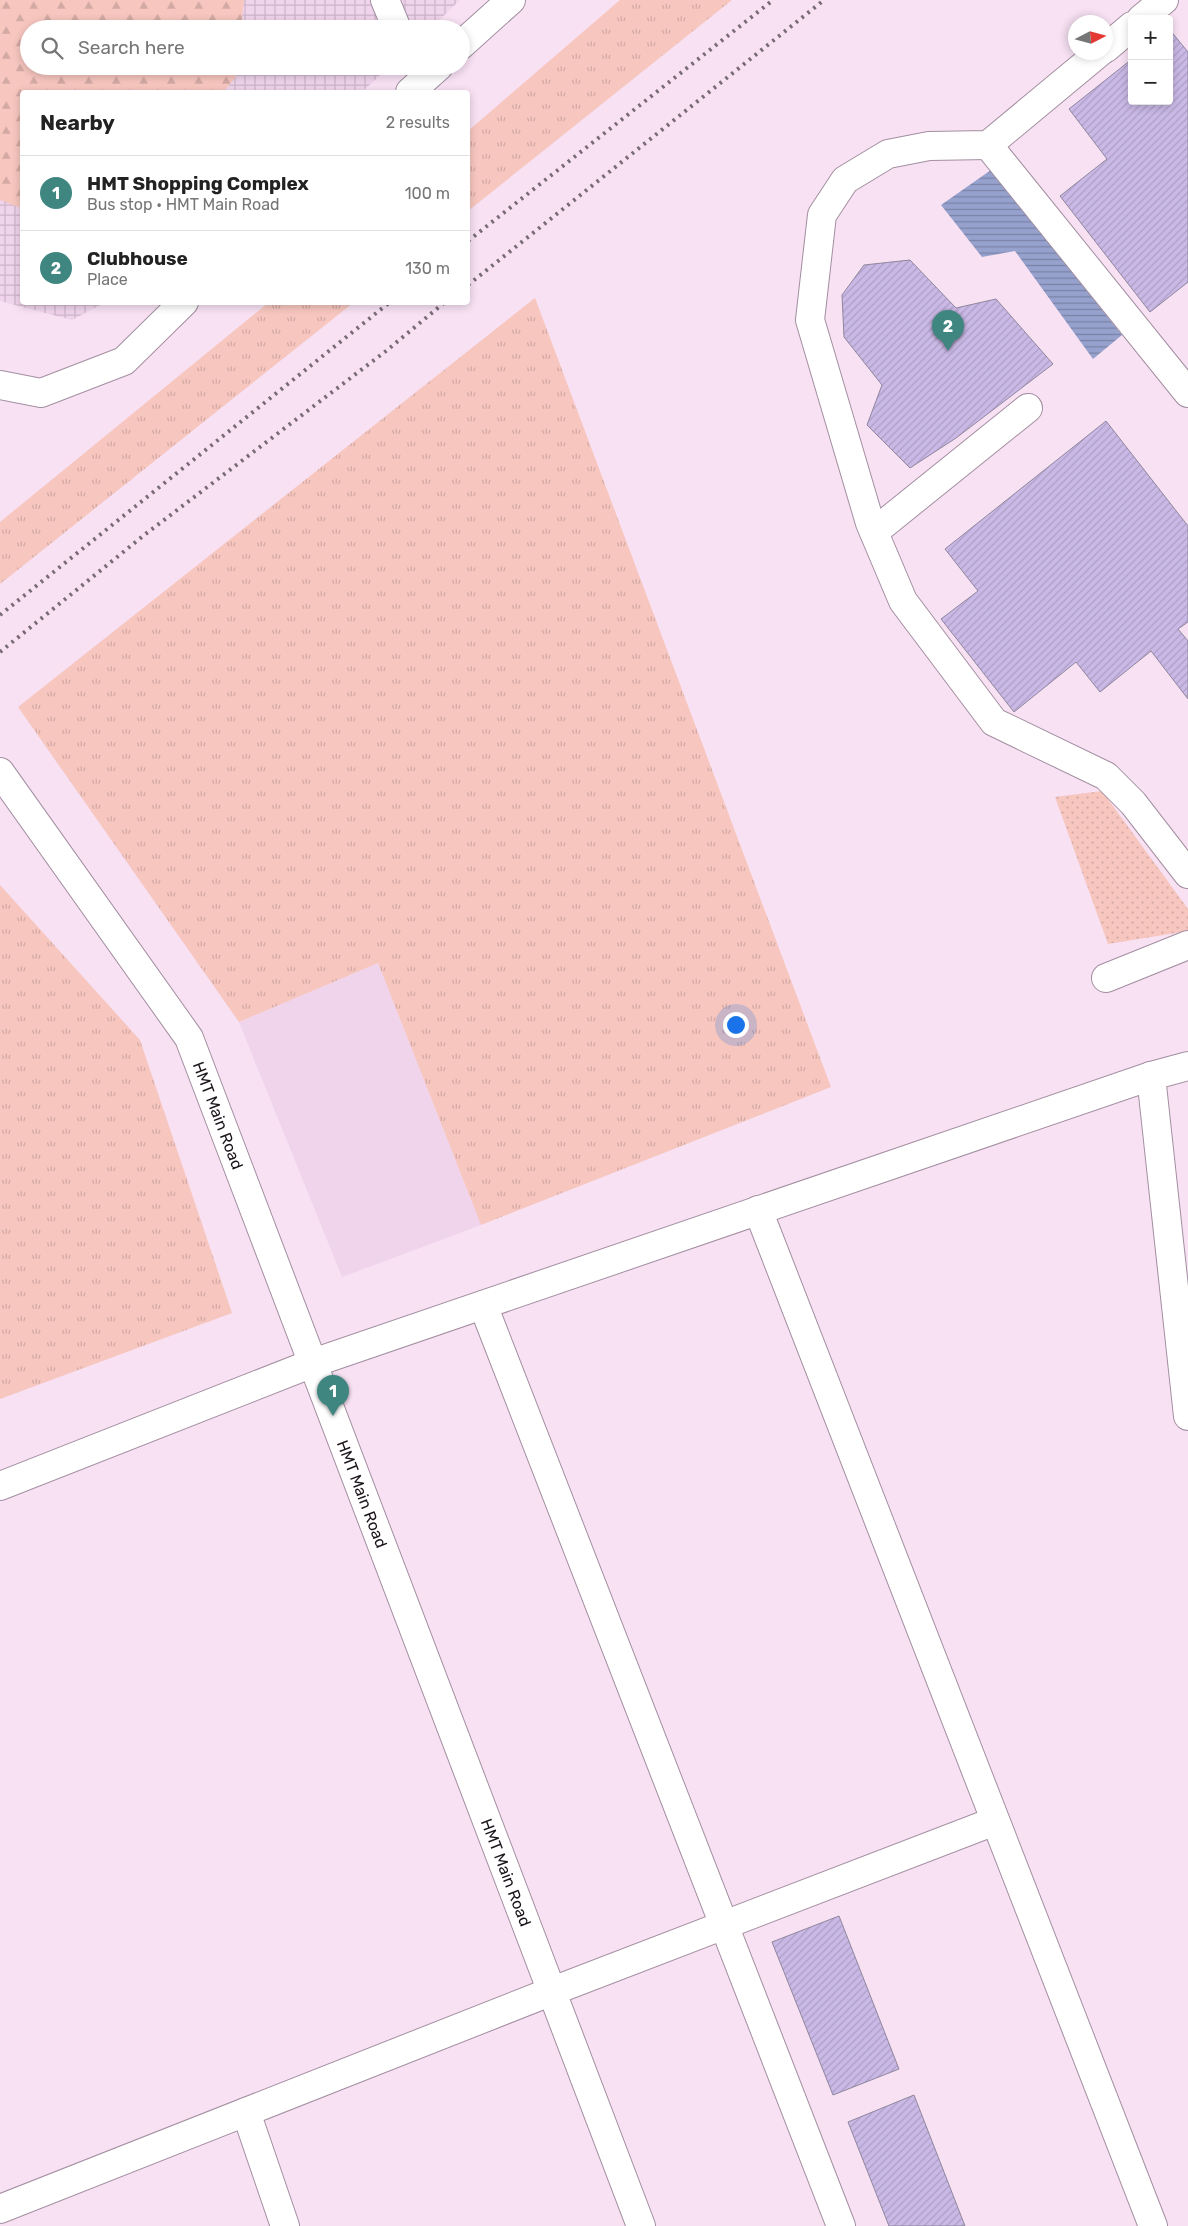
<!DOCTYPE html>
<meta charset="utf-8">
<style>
body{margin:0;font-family:Rubik,sans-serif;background:#f6f6f6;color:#222}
.controls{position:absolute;right:15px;top:15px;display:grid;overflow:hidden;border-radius:5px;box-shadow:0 2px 8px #0003}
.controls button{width:45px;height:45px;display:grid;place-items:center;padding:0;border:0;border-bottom:1px solid #e0e0e0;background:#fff;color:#222;font:25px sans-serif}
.compass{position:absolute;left:1068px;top:15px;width:45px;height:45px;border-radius:50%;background:#fff;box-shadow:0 2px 8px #0003;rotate:84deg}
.you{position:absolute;left:735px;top:1024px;width:18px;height:18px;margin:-12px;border:4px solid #fff;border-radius:50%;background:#1a73e8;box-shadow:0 0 0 8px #1a73e833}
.badge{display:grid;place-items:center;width:32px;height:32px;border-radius:50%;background:#3f8681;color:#fff;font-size:16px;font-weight:700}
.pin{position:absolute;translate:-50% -41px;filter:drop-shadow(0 1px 2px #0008)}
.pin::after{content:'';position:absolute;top:26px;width:18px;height:15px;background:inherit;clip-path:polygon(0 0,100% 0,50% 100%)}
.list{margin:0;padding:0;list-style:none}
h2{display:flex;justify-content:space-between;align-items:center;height:65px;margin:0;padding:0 20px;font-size:21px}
h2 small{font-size:16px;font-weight:400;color:#767676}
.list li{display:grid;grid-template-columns:32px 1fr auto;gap:15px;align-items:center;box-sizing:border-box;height:75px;padding:0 20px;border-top:1px solid #e0e0e0}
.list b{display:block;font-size:19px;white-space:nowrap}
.list p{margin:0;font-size:16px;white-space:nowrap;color:#767676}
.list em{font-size:16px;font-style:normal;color:#767676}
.icon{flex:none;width:28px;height:28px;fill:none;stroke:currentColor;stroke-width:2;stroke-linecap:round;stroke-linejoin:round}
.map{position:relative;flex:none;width:1188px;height:2226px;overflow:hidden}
.search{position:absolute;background:#fff;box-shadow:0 2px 8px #0003;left:20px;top:20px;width:450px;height:55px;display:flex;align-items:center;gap:12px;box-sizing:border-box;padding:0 18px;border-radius:28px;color:#767676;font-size:19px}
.panel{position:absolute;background:#fff;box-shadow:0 2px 8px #0003;left:20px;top:90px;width:450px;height:215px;border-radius:5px}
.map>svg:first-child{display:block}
.built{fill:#f0d4ec}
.industrial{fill:url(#industrial-grid)}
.grass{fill:url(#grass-tufts)}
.forest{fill:url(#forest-firs)}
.garden{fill:url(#garden-dots)}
.water{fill:url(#water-rules)}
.building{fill:url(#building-hatch);stroke:#8f869d}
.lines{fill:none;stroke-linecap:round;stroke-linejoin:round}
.minor-casing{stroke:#a38fa1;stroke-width:30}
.minor{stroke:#fff;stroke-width:28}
.rail{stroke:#786b76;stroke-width:4;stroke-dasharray:2.5 5;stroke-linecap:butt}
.labels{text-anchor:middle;stroke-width:5;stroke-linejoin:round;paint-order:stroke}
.street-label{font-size:16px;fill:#1b141a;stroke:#fef1fc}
</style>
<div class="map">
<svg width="1188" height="2226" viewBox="0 0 1188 2226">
<defs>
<pattern id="industrial-grid" width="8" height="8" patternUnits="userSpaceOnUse" patternTransform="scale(1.25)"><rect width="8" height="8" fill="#f0d4ec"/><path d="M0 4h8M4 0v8" fill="none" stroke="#cdb5ca"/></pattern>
<pattern id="grass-tufts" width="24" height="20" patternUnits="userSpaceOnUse" patternTransform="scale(1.25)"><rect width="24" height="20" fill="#f7c6bf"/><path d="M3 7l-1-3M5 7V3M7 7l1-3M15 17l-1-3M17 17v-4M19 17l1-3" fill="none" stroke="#d3a9a4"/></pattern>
<pattern id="forest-firs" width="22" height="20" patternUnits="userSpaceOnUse" patternTransform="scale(1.25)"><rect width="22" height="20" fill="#f7c6bf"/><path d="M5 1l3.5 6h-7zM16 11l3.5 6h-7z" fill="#d3a9a4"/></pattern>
<pattern id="garden-dots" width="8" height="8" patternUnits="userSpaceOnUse" patternTransform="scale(1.25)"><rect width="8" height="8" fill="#f7c6bf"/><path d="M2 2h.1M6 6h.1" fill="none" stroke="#d3a9a4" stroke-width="1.8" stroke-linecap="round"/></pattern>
<pattern id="water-rules" width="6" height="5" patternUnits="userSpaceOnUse" patternTransform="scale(1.25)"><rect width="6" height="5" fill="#96a1cd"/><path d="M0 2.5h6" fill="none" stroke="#7a82a6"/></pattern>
<pattern id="building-hatch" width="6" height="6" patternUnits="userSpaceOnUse" patternTransform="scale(1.25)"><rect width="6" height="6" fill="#cab9e6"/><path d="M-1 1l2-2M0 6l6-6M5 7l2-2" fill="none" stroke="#ad9ec5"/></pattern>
</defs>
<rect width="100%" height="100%" fill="#f7e1f3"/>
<path class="built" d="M378 963 481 1225 342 1277 239 1022Z"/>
<path class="industrial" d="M0 0H460L430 29H29V66H390L362 92H22V302L104 303 72 320 0 301Z"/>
<g class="grass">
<path d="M620 0H732L468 211V131Z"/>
<path d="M535 298 831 1087 481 1225 378 963 239 1022 18 707Z"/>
<path d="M268 303H353L0 584V522Z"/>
<path d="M0 885 140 1040 232 1313 0 1399Z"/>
</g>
<path class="forest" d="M0 0H244L241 29H29V66H237L236 77 223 92H22V206L18 207 0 200Z"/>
<path class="garden" d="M1102 791 1188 909V931L1108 944 1055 797Z"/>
<path class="water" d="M991 170 1122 335 1093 359 1015 251 982 257 941 205Z"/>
<g class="building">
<path d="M1169 29 1188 52V282L1150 312 1060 196 1107 159 1069 109 1132 59V101H1169Z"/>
<path d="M910 260 956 308 996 299 1053 364 956 438 910 468 867 425 882 385 844 337 842 295 864 265Z"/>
<path d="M1106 421 1188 526V622L1178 629 1188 641V699L1151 651 1100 692 1076 662 1014 712 941 619 978 591 945 549Z"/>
<path d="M839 1916 899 2069 833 2095 772 1942Z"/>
<path d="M914 2095 965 2226H889L848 2122Z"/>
</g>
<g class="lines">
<g class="minor-casing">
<g id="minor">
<path d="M385 0 397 29"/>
<path d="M1141 19 1164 0"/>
<path d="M461 45 511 0"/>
<path d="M1106 48 1132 26"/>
<path d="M1100 52 988 145 929 146 888 154 845 180 822 215 810 320 870 523 903 601 994 722 1106 776 1133 803 1188 874"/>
<path d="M410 92 439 66"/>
<path d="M988 145 1188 393"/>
<path d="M0 385 41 393 124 361 184 302"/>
<path d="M874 532 1028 408"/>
<path id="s1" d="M0 772 189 1038 641 2226"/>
<path d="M1106 978 1188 945"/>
<path d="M1151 1076 1188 1416"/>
<path d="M758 1210 1153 2226"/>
<path d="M483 1305 841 2226"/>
<path d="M0 1486 313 1363 1151 1076 1188 1066"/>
<path d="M246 2112 285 2226"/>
<path d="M0 2209 550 1992 995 1821"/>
</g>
</g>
<use href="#minor" class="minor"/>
<g class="rail">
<path d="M468 241 773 0"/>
<path d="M468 285 824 0"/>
<path d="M0 615 390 302"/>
<path d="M0 652 143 536 386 351 445 302"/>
</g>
</g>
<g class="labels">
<g class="street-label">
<text dy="6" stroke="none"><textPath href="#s1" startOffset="409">HMT Main Road</textPath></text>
<text dy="6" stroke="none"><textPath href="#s1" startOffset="814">HMT Main Road</textPath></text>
<text dy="6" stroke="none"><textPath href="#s1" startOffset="1219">HMT Main Road</textPath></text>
</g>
</g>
</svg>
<div class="controls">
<button>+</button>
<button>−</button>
</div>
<svg class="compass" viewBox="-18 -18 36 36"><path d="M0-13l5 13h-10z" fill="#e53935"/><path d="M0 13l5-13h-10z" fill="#767676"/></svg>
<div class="you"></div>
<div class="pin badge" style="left:333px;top:1416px">1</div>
<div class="pin badge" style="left:948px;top:351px">2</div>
<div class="search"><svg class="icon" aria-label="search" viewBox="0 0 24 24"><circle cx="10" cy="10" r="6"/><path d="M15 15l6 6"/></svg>Search here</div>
<section class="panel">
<h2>Nearby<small>2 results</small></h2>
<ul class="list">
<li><span class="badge">1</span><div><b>HMT Shopping Complex</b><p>Bus stop · HMT Main Road</p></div><em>100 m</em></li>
<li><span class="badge">2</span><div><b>Clubhouse</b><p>Place</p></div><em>130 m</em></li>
</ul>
</section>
</div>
